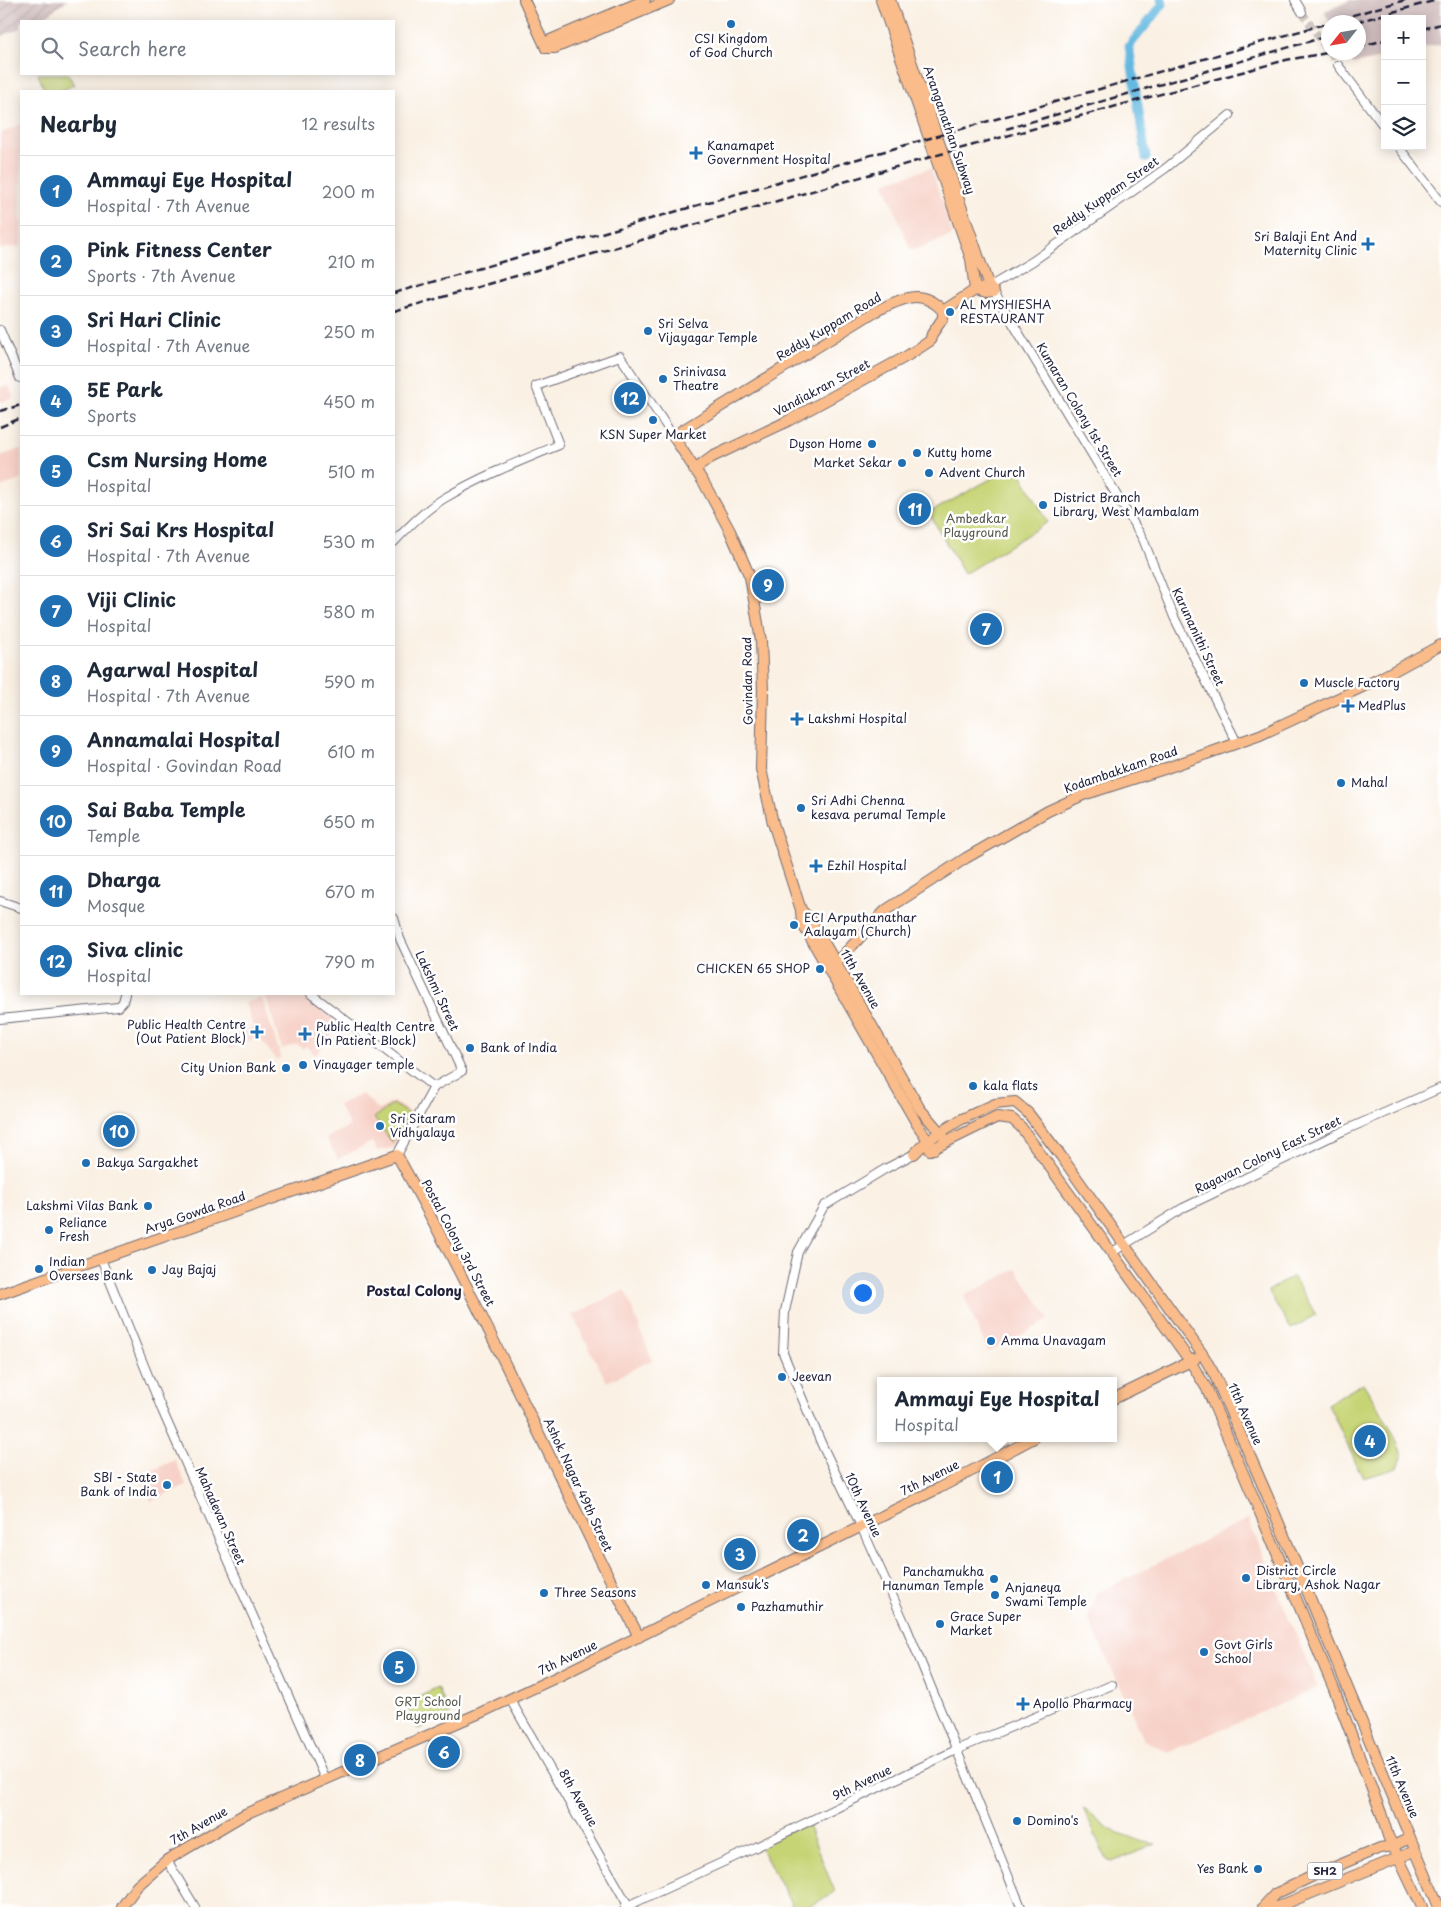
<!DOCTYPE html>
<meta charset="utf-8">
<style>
body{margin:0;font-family:"Playpen Sans",sans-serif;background:#f6f6f7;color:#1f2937}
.controls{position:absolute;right:15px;top:15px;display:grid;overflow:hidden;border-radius:0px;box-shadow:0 2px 12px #0003}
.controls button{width:45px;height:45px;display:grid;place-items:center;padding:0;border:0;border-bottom:1px solid #e0e1e3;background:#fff;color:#1f2937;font:25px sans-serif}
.compass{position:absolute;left:1321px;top:15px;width:45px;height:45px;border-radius:50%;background:#fff;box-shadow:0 2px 12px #0003;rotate:239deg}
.you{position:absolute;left:862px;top:1292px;width:18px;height:18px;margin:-12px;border:4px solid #fff;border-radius:50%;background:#1a73e8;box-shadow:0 0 0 8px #1a73e833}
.badge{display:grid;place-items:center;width:32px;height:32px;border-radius:50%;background:#1f6fb2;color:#fff;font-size:16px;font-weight:700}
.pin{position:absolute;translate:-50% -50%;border:2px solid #fff;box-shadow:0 1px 5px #0006}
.popup{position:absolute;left:877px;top:1377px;width:240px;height:65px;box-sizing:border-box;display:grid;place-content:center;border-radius:0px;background:#fff;filter:drop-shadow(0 1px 4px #0005);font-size:16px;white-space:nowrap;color:#747a83}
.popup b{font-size:19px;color:#1f2937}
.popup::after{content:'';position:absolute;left:50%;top:100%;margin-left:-10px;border:10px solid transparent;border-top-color:#fff}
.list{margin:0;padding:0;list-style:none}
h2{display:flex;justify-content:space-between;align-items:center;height:65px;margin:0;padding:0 20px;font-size:21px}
h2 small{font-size:16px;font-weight:400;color:#747a83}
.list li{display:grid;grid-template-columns:32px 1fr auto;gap:15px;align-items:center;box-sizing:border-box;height:70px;padding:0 20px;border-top:1px solid #e0e1e3}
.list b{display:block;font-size:19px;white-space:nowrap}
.list p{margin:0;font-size:16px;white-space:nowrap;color:#747a83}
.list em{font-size:16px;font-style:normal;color:#747a83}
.icon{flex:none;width:28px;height:28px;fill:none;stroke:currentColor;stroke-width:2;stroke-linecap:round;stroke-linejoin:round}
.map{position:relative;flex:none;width:1441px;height:1907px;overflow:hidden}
.search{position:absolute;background:#fff;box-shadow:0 2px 12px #0003;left:20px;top:20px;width:375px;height:55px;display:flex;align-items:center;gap:12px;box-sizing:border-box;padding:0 18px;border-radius:0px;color:#747a83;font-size:19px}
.panel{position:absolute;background:#fff;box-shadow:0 2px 12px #0003;left:20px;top:90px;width:375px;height:905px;border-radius:0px}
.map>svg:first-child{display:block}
.built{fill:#f7d1c7}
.industrial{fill:url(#industrial-furrows)}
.railway{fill:#d2bfc0}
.green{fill:#c7d475;stroke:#747b58}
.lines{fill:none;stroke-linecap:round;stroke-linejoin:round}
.canal{stroke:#65b9e1;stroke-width:9}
.minor-tunnel{stroke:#cfc7c1;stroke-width:8;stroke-dasharray:8 4;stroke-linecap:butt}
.minor-casing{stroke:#6e6a76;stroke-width:10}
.major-casing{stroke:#6e6a76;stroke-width:12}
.minor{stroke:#fff;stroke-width:8}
.major{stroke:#f9bc8a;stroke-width:10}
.rail{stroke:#22223b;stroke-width:2.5;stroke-dasharray:8 4;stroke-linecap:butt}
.poi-dot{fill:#1f6fb2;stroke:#fff;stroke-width:2}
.labels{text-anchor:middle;stroke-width:5;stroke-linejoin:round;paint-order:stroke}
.shield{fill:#fff;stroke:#646476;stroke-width:1}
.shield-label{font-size:11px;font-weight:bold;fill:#22223b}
.poi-label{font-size:12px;fill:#22223b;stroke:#fff;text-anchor:start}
.street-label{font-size:12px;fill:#22223b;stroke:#fff}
.park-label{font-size:12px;fill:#54574c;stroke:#fff}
.neighbourhood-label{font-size:14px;font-weight:bold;fill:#22223b;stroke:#fff}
</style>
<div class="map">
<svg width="1441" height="1907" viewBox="0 0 1441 1907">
<defs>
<pattern id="industrial-furrows" width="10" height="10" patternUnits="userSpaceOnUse" patternTransform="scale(1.25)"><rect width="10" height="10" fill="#d2bfc0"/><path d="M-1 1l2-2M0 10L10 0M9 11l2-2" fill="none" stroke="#b4a4a6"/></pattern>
</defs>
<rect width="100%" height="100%" fill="#fff"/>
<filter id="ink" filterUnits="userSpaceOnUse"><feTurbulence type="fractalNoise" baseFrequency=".02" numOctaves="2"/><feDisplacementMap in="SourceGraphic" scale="10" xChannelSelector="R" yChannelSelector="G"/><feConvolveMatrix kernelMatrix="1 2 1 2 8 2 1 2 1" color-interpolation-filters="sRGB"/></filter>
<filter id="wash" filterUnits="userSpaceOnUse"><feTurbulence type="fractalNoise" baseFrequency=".0096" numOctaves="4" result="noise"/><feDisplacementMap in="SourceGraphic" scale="20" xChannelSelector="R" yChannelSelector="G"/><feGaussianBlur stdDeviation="1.12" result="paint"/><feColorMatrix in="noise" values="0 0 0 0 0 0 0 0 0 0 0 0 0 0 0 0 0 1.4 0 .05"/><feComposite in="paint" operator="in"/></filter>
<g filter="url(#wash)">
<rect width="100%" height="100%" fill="#faf0e3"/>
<g class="built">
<path d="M21 124V246L0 249V134Z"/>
<path d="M931 168 953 235 911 251 884 183Z"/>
<path d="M9 385 13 398 0 402V388Z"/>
<path d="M21 449V480L0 487V456Z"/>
<path d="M293 994H303L340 1024 316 1055 305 1046 303 1049 297 1044 282 1049 266 997Z"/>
<path d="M262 998 281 1057 276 1060 259 1037 229 1049 226 1039 253 1027 245 1002Z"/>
<path d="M362 1094 379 1110 393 1102 416 1116 402 1143 393 1148 377 1151 372 1142 338 1159 326 1138 350 1126 338 1105Z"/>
<path d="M1016 1269 1048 1317 1047 1321 988 1352 964 1296Z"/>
<path d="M625 1290 652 1360 607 1382 572 1315Z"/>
<path d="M175 1460 186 1485 151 1501 140 1476Z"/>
<path d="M1248 1519 1318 1688 1168 1752 1144 1740 1088 1617 1097 1593Z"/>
</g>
<path class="industrial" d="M2 0H68L44 17 36 21H21V28L0 37V1Z"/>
<path class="railway" d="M1351 0H1441V44L1422 48V19H1385V57L1353 64 1346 53 1358 52V22H1330L1324 12Z"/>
<g class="green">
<path d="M38 74H68L74 85 60 91H45Z"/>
<path d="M1016 465 1048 522 964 574 929 513Z"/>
<path d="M393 1104 410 1115 392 1142 374 1118Z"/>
<path d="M1293 1276 1316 1315 1291 1329 1268 1291Z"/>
<path d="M1363 1383 1390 1427 1402 1454 1397 1468 1363 1478 1328 1404Z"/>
<path d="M438 1688 450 1714 418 1729 406 1703Z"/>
<path d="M1083 1808 1111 1830 1143 1842 1157 1844 1112 1862 1106 1859Z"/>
<path d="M807 1823 835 1892 808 1907H793L759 1845Z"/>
</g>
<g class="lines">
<path class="canal" d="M1146 158 1129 46 1163 4 1161 0"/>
</g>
</g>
<g filter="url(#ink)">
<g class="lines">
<g class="minor-tunnel">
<path d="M1302 12 1328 51"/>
<path d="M1330 52 1338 65"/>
</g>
<g class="minor-casing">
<g id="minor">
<path d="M1295 0 1302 12"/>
<path d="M1338 65 1385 128"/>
<path d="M1398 146 1441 202"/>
<path d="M989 287 1033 261 1166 168 1230 115"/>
<path d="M994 292 1143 539 1174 617 1237 743"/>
<path d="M0 330 20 378"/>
<path d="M394 542C408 527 425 510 443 499 480 477 520 461 559 445L536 386 620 356 673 436"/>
<path d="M0 901 21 908"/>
<path d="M394 918 400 939 462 1071 434 1087 397 1155"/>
<path d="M311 994 434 1087"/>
<path d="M0 1019 118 1007 123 1002 125 994"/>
<path d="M914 1154 885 1169 824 1206 798 1252 785 1311 783 1353 822 1445 861 1526 906 1626 1021 1907"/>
<path d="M1111 1253 1183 1208 1343 1131 1441 1088"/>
<path d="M101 1259 162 1410 325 1779"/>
<path d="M510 1699 629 1907"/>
<path d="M167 1860 195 1907"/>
<path d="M625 1907 756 1847 958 1749 1112 1685"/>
</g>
</g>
<g class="major-casing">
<g id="major">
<path d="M524 0 546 48"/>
<path d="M881 0 971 259 975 290 986 293 994 292"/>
<path d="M890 0 989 287 993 291"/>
<path d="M546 48H555L669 0"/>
<path d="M546 48 550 40 645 0"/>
<path d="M694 470 712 457 784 423 907 356 930 341 932 334 943 318V311"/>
<path d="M801 910 811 920 920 1109 944 1137"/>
<path d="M829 970 886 910 966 858 1048 811 1083 795 1161 770 1260 735 1377 680 1441 645"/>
<path d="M934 1149 917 1124 802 923 801 910 773 823 761 769 763 690 761 641 750 577 730 531 704 483 673 436 874 312C900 300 920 286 943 311L975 290 989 287"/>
<path d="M930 1150 997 1117 1012 1119 1021 1127 1190 1361 1207 1389 1258 1508 1334 1689 1381 1813 1388 1836 1422 1907"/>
<path d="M914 1154 928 1140 960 1120 995 1104 1015 1102 1028 1113 1061 1156 1203 1355 1215 1376 1270 1502 1439 1907"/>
<path d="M0 1294 397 1155C485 1312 557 1477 639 1637"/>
<path d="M1113 1399 1195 1359"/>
<path d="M1265 1906 1277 1907 1415 1851"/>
<path d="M122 1907 137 1886 167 1860 245 1814 480 1713 557 1677 939 1488 1034 1438"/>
<path d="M1263 1907 1275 1894 1313 1876 1380 1848 1393 1846 1410 1838"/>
</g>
</g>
<use href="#minor" class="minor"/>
<use href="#major" class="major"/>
<g class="rail">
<path d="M1329 22 1405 0"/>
<path d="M1356 22 1437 0"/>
<path d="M1422 29 1441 24"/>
<path d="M1358 47 1385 40"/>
<path d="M1006 129 1328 36"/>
<path d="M394 293 1328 23"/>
<path d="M394 311 955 150 1286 60 1333 52"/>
<path d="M0 411 21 405"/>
<path d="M0 427 21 418"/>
</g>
</g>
</g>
<g class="poi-dot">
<circle cx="731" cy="24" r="5"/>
<path d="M693.5 145.5h5v5h5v5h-5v5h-5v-5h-5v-5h5z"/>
<path d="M1365.5 236.5h5v5h5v5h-5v5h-5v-5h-5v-5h5z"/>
<circle cx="950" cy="312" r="5"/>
<circle cx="648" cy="331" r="5"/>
<circle cx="663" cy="379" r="5"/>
<circle cx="653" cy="420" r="5"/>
<circle cx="872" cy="444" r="5"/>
<circle cx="917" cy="453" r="5"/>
<circle cx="902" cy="463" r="5"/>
<circle cx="929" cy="473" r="5"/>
<circle cx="1043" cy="505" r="5"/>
<circle cx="1304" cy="683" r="5"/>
<path d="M1345.5 698.5h5v5h5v5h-5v5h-5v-5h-5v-5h5z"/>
<path d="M794.5 711.5h5v5h5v5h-5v5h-5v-5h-5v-5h5z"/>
<circle cx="1341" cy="783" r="5"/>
<circle cx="801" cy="808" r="5"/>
<path d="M813.5 858.5h5v5h5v5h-5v5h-5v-5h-5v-5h5z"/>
<circle cx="794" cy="925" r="5"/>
<circle cx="820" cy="969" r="5"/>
<path d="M254.5 1024.5h5v5h5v5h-5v5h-5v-5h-5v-5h5z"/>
<path d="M302.5 1026.5h5v5h5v5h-5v5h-5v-5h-5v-5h5z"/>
<circle cx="470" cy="1048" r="5"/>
<circle cx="303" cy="1065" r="5"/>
<circle cx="286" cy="1068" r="5"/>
<circle cx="973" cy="1086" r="5"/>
<circle cx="380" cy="1126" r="5"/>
<circle cx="86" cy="1163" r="5"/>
<circle cx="148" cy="1206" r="5"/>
<circle cx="49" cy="1230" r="5"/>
<circle cx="39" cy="1269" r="5"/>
<circle cx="152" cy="1270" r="5"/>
<circle cx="991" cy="1341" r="5"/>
<circle cx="782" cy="1377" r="5"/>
<circle cx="167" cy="1485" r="5"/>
<circle cx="1246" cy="1578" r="5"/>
<circle cx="994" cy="1579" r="5"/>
<circle cx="706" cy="1585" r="5"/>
<circle cx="544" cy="1593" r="5"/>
<circle cx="995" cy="1595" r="5"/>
<circle cx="741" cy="1607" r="5"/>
<circle cx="940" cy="1624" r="5"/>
<circle cx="1204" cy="1652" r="5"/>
<path d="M1020.5 1696.5h5v5h5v5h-5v5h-5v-5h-5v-5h5z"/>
<circle cx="1017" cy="1821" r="5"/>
<circle cx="1258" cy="1869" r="5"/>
</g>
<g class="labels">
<rect class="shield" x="1307.5" y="1862.5" width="35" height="17" rx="4"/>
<g class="shield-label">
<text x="1325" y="1875">SH2</text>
</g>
<g class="poi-label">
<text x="731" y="43" text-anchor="middle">CSI Kingdom<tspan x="731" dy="14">of God Church</tspan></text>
<text x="707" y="150">Kanamapet<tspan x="707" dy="14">Government Hospital</tspan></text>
<text x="1357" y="241" text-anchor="end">Sri Balaji Ent And<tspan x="1357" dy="14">Maternity Clinic</tspan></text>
<text x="960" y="309">AL MYSHIESHA<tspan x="960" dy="14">RESTAURANT</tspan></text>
<text x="658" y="328">Sri Selva<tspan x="658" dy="14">Vijayagar Temple</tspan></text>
<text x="673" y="376">Srinivasa<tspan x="673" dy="14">Theatre</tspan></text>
<text x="653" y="439" text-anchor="middle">KSN Super Market</text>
<text x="862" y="448" text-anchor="end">Dyson Home</text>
<text x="927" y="457">Kutty home</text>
<text x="892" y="467" text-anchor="end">Market Sekar</text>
<text x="939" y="477">Advent Church</text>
<text x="1053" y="502">District Branch<tspan x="1053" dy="14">Library, West Mambalam</tspan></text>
<text x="1314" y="687">Muscle Factory</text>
<text x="1358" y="710">MedPlus</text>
<text x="808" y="723">Lakshmi Hospital</text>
<text x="1351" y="787">Mahal</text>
<text x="811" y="805">Sri Adhi Chenna<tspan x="811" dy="14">kesava perumal Temple</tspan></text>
<text x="827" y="870">Ezhil Hospital</text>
<text x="804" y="922">ECI Arputhanathar<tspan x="804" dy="14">Aalayam (Church)</tspan></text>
<text x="810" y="973" text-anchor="end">CHICKEN 65 SHOP</text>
<text x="246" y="1029" text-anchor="end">Public Health Centre<tspan x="246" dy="14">(Out Patient Block)</tspan></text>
<text x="316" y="1031">Public Health Centre<tspan x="316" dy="14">(In Patient Block)</tspan></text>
<text x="480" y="1052">Bank of India</text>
<text x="313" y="1069">Vinayager temple</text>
<text x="276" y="1072" text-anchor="end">City Union Bank</text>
<text x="983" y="1090">kala flats</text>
<text x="390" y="1123">Sri Sitaram<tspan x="390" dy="14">Vidhyalaya</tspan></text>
<text x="96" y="1167">Bakya Sargakhet</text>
<text x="138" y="1210" text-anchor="end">Lakshmi Vilas Bank</text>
<text x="59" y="1227">Reliance<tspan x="59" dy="14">Fresh</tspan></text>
<text x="49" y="1266">Indian<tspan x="49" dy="14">Oversees Bank</tspan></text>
<text x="162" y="1274">Jay Bajaj</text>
<text x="1001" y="1345">Amma Unavagam</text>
<text x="792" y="1381">Jeevan</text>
<text x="157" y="1482" text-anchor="end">SBI - State<tspan x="157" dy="14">Bank of India</tspan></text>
<text x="1256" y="1575">District Circle<tspan x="1256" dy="14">Library, Ashok Nagar</tspan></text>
<text x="984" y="1576" text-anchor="end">Panchamukha<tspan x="984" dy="14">Hanuman Temple</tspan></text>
<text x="716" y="1589">Mansuk's</text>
<text x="1005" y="1592">Anjaneya<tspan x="1005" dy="14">Swami Temple</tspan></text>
<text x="554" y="1597">Three Seasons</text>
<text x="751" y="1611">Pazhamuthir</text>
<text x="950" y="1621">Grace Super<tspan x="950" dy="14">Market</tspan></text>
<text x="1214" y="1649">Govt Girls<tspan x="1214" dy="14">School</tspan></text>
<text x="1033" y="1708">Apollo Pharmacy</text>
<text x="1027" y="1825">Domino's</text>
<text x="1248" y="1873" text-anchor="end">Yes Bank</text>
</g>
<g class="street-label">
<text transform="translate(949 130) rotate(71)" y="4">Aranganathan Subway</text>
<text transform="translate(1106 196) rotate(-35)" y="4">Reddy Kuppam Street</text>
<text transform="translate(829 327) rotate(-31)" y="4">Reddy Kuppam Road</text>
<text transform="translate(822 388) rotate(-28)" y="4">Vandiakran Street</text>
<text transform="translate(1079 410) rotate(59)" y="4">Kumaran Colony 1st Street</text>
<text transform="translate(1198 637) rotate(65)" y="4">Karunanithi Street</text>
<text transform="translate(748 681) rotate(-91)" y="4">Govindan Road</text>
<text transform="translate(1121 770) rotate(-19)" y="4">Kodambakkam Road</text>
<text transform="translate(860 979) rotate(60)" y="4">11th Avenue</text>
<text transform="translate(437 991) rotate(65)" y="4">Lakshmi Street</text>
<text transform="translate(1268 1155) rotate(-26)" y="4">Ragavan Colony East Street</text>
<text transform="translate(195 1213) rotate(-19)" y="4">Arya Gowda Road</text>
<text transform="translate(458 1243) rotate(62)" y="4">Postal Colony 3rd Street</text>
<text transform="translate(1245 1414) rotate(66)" y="4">11th Avenue</text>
<text transform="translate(930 1478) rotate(-27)" y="4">7th Avenue</text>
<text transform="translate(578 1485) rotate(65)" y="4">Ashok Nagar 49th Street</text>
<text transform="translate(863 1505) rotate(65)" y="4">10th Avenue</text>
<text transform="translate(220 1516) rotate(66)" y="4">Mahadevan Street</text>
<text transform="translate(568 1658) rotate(-26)" y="4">7th Avenue</text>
<text transform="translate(862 1783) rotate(-26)" y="4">9th Avenue</text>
<text transform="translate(1402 1787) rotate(67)" y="4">11th Avenue</text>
<text transform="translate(578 1798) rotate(60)" y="4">8th Avenue</text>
<text transform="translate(199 1826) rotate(-30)" y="4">7th Avenue</text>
</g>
<g class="park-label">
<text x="976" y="523">Ambedkar<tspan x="976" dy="14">Playground</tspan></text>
<text x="428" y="1706">GRT School<tspan x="428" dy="14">Playground</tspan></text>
</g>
<g class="neighbourhood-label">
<text x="414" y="1296">Postal Colony</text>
</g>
</g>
</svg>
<div class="controls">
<button>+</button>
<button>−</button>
<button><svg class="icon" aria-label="layers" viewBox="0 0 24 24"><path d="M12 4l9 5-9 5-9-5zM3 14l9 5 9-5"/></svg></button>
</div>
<svg class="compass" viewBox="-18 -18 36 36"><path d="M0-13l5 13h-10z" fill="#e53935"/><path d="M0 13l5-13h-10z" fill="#747a83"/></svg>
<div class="you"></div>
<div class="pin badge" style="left:997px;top:1477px">1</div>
<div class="popup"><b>Ammayi Eye Hospital</b>Hospital</div>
<div class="pin badge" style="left:803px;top:1535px">2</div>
<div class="pin badge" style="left:740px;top:1554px">3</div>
<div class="pin badge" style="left:1370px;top:1441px">4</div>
<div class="pin badge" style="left:399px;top:1667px">5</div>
<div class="pin badge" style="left:444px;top:1752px">6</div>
<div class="pin badge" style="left:986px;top:629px">7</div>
<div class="pin badge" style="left:360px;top:1760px">8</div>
<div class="pin badge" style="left:768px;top:585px">9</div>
<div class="pin badge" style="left:119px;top:1131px">10</div>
<div class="pin badge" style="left:915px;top:509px">11</div>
<div class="pin badge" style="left:630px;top:398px">12</div>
<div class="search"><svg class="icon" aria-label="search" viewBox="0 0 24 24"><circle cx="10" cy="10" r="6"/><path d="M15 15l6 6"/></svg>Search here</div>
<section class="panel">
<h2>Nearby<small>12 results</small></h2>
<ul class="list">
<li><span class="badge">1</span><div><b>Ammayi Eye Hospital</b><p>Hospital · 7th Avenue</p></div><em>200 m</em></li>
<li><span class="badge">2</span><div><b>Pink Fitness Center</b><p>Sports · 7th Avenue</p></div><em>210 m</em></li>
<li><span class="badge">3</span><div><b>Sri Hari Clinic</b><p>Hospital · 7th Avenue</p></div><em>250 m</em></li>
<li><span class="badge">4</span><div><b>5E Park</b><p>Sports</p></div><em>450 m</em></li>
<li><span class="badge">5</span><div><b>Csm Nursing Home</b><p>Hospital</p></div><em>510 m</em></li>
<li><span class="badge">6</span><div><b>Sri Sai Krs Hospital</b><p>Hospital · 7th Avenue</p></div><em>530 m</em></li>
<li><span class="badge">7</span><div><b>Viji Clinic</b><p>Hospital</p></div><em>580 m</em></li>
<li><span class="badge">8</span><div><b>Agarwal Hospital</b><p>Hospital · 7th Avenue</p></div><em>590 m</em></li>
<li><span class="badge">9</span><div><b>Annamalai Hospital</b><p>Hospital · Govindan Road</p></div><em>610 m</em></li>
<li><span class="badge">10</span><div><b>Sai Baba Temple</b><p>Temple</p></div><em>650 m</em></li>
<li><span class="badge">11</span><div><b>Dharga</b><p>Mosque</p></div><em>670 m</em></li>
<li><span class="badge">12</span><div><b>Siva clinic</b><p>Hospital</p></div><em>790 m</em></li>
</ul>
</section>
</div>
